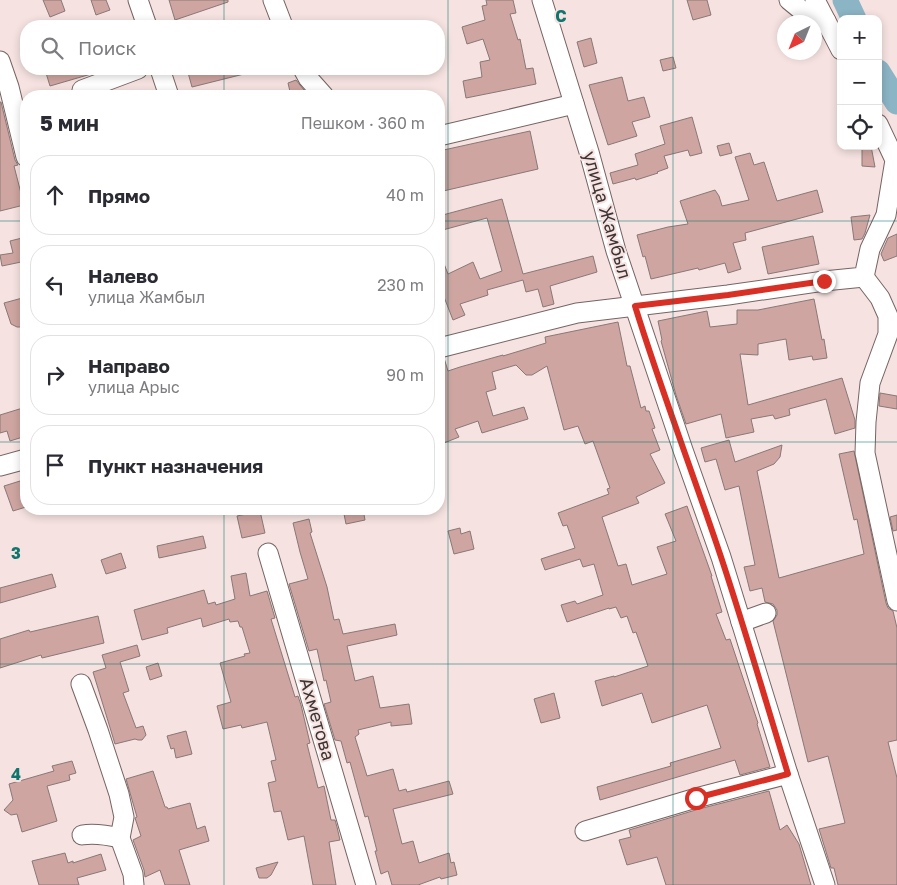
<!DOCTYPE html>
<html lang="ru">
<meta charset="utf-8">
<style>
body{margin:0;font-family:"Golos Text",sans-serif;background:#f7f7f7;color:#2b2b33}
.controls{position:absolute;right:15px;top:15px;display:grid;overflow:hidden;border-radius:10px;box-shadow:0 2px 8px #0003}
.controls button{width:45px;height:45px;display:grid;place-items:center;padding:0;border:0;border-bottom:1px solid #e1e1e2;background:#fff;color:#2b2b33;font:25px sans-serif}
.compass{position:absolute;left:777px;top:15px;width:45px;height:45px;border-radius:50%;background:#fff;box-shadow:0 2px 8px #0003;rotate:223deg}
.stop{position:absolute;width:15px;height:15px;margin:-11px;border:4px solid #d93025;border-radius:50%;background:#fff}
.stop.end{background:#d93025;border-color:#fff;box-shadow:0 1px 5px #0008}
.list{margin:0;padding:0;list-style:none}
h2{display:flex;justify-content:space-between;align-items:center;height:65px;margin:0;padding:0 20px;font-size:21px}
h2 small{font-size:16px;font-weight:400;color:#7c7c81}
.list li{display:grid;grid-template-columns:32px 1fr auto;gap:15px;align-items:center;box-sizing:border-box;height:80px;margin:0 10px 10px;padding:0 10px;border:1px solid #e1e1e2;border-radius:20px}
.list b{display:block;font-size:19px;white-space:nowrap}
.list p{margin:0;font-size:16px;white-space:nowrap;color:#7c7c81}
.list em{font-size:16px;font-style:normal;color:#7c7c81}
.icon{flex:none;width:28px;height:28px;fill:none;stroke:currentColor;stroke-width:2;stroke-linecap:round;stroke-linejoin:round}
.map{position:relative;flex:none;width:897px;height:885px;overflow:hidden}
.search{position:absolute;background:#fff;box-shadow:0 2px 8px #0003;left:20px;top:20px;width:425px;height:55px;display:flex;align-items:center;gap:12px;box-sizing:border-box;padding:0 18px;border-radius:20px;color:#7c7c81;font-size:19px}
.panel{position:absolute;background:#fff;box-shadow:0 2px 8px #0003;left:20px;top:90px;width:425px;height:425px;border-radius:20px}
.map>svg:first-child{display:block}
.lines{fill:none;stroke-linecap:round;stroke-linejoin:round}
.river{stroke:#8bb4c4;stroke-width:25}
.building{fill:#cea5a1;stroke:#897876}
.minor-casing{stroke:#756463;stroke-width:21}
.minor{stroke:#fff;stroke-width:19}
.route{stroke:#d93025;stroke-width:6}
.grid{fill:none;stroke:#0f766e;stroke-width:1;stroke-opacity:0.55}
.labels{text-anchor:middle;stroke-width:4;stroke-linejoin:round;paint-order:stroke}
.street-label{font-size:18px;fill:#3c3534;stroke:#f6e3e1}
.grid-label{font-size:16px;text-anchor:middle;font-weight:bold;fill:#0f766e;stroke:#f6e3e1;stroke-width:4;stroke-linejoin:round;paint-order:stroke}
</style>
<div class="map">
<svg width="897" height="885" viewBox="0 0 897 885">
<rect width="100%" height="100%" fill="#f6e3e1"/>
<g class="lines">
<g class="river">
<path d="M845 0 854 19"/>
<path d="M878 72 897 102"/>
</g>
</g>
<g class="building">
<path d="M43 0H61L65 11 50 17Z"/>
<path d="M91 0H106L110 10 96 15Z"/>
<path d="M169 0H228V2L175 20Z"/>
<path d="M486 0H513L516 13 510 14 518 40 520 39 526 69 533 68 536 84 466 98 463 81 482 77 480 62 490 60 483 39 467 44 462 27 485 20 482 6 487 5Z"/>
<path d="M687 0H707L711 15 693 20Z"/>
<path d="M591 38 597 63 584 67 577 42Z"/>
<path d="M673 57 676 68 663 71 660 60Z"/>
<path d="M61 69H98V72L50 86 46 73Z"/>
<path d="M187 69H247L248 73 192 87Z"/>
<path d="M622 77 628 101 644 97 650 117 632 122 637 136 608 145 589 85Z"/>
<path d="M296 80 300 85 307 94 299 96H291L288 83Z"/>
<path d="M0 102H1L15 160 18 165 14 166 24 205 0 211Z"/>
<path d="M692 117 702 153 690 156 688 150 664 156 668 168 657 172 658 173 636 180 635 178 613 184 610 173 638 165 635 154 665 144 660 126Z"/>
<path d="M530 131 538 169 439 192V151Z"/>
<path d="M729 143 732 153 720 156 717 146Z"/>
<path d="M862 146H871L875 167 862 166Z"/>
<path d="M750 153 754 165 764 162 777 201 817 190 823 212 745 233 746 240 733 243 741 269 728 273 725 263 699 270 698 268 651 279 645 256 643 257 637 235 668 227 688 224 680 201 715 190 719 196 722 206 749 200 735 157Z"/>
<path d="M502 199 523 274 593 256 597 272 550 286 554 304 543 307 538 289 526 292 523 280 487 290 488 295 460 304 465 315 453 320 444 297 439 300V251L448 274 473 262 480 279 502 271 487 218 439 231V216Z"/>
<path d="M870 215 865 233 862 239 854 240 851 217Z"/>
<path d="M897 234V256L884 261 881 254 888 238Z"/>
<path d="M813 236 819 264 768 274 762 247Z"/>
<path d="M26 237V261L2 266 0 255 13 253 10 241Z"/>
<path d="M26 297V327H17L11 324 4 303Z"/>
<path d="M814 299 822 340 824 339 827 358 813 360 812 356 789 360 786 339 758 344V355L740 354 748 405 842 378 855 420V428L835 434 826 399 789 409 790 415 775 419 773 415 751 419 754 432 726 438 721 414 686 424 676 395 661 341 662 340 658 321 707 311 710 327 737 324V310H758Z"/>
<path d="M618 322 627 366H630L641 408 645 406 646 411H649L655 428 652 429 660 450 650 454 665 483 636 497 639 503 602 517 618 566 626 564 632 585 667 574 657 547 676 541 665 514 687 506 712 576H711L722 612 716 614 726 640 730 639 758 723 757 724 770 767 740 775 735 760 600 800 597 787 671 766 670 763 721 748 707 705 652 723 642 693 602 706 595 681 614 676V677L648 666 636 632 633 633 627 616 621 618 616 607 609 609V608L567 622 561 605 575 601 577 604 603 595 594 564 583 567 580 559 545 570 541 559 575 548 567 525 563 526 558 513 609 494 607 489 610 488 593 441 585 444 578 426 564 430 547 366 532 375H526L516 365 492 372 496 389 486 392 493 416 524 407 528 419 482 433 478 421 455 429 459 437 439 445V359L444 358 448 371 460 367 503 355V356L546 343 545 337Z"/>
<path d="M880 393 897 396V409L879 406Z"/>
<path d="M26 407V436L10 441 7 431 0 433V415Z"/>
<path d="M729 440 735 462 782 445 780 457 774 464 757 471 779 578 864 554 857 519 854 520 839 454 854 451 886 603 888 608 893 611 897 628V740L888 742 897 778V885H838L834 868H831L819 829 845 823 828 756 808 762 773 621 777 615V610L773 604 765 602 762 588 750 591 744 567 755 565 739 486 725 490 716 459 705 462 701 448Z"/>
<path d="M20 481 26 498V507L13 511 4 486Z"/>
<path d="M343 509H363L365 520 346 524Z"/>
<path d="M260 511 265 533 242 538 237 516Z"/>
<path d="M897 515V530L893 531 890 517Z"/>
<path d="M309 519 312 532 310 533 327 587 334 620 339 619 343 634 395 624 397 635 347 646 355 681 373 676 380 708 409 704 412 724 391 726V722L358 730 359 734 355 737 367 776 393 769 399 791 406 789 407 792 449 781 453 794 393 809 402 844 413 841 419 863 449 853 451 863 454 862 457 875 441 879 440 877 418 885H392L388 871 381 874 375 851H377L368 816 365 817 350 762 347 763 341 741 335 740 324 704 331 702 326 680 324 681 317 649 309 651 289 584 308 579 300 552 293 523Z"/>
<path d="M460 528 461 534 470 531 474 549 454 554 448 531Z"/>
<path d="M203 536 206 548 159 558 157 546Z"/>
<path d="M121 553 126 568 106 574 101 560Z"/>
<path d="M246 573 250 596 267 591 275 618 271 619 295 697 298 696 301 705 310 743 307 744 318 788 324 786 331 820H335L337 827 340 840 329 842 336 885H313L304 836 288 840 281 811 274 812 268 783 276 781 271 761 276 760 267 722 242 728 241 725 223 729 217 706 231 702 220 663 245 656 244 654 250 653 242 627H240L238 621 230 622 229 619 203 627 201 618 167 628 168 633 142 640 134 610 204 590 208 604 215 602 216 605 235 599 231 576Z"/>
<path d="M52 574 56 587 0 603V588Z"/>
<path d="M98 616 104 643 42 658 41 655 0 668V639L29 630 30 632Z"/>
<path d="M137 645 140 656 120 662 129 691 123 693 136 728 143 726 146 735 142 740H138L135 739 115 744 93 672 106 668 102 655Z"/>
<path d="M158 663 162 676 150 680 146 667Z"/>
<path d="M554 693 560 718 541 723 534 699Z"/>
<path d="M186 731 192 754 176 758 174 748 171 749 167 736Z"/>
<path d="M72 761 76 773 69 775 70 780 47 786 57 821 22 832 17 814 11 815 4 810 13 800 9 784 54 771 52 766Z"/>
<path d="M153 771 165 807H167L168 809 190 803 197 829 205 826 209 841 179 850 190 885H165L160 870 145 877 144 870 133 840 141 836 135 818 137 817 126 779Z"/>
<path d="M769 791 780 830 787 825 799 844 811 885H666L657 857 627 865 619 840 631 837 629 830 699 809Z"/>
<path d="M65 853 68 863 73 861V863L101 854 106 870 77 878 79 885H39L32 861Z"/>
<path d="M278 862 271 875 267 878H259L256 868Z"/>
</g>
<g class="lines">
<g class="minor-casing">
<g id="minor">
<path d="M138 0 147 26"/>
<path d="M273 0 283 26"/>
<path d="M542 0 589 152 616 251 683 450 721 557 788 774 825 885"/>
<path d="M789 0 811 18 826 21"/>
<path d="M815 0 841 50"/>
<path d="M0 61 9 87 26 157"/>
<path d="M160 69 169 96"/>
<path d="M303 69 308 78 324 96"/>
<path d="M82 90 138 69"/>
<path d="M439 136 574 104"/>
<path d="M864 277 880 298 888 316V334L870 383 866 422 865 453 897 601"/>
<path d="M439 348 577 313 728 295 824 281 864 277 870 249 886 215 895 160 878 124"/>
<path d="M0 466 26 459"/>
<path d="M268 553 366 885"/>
<path d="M741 622 766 613"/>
<path d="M81 684 98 730 119 794 124 817 120 838 133 874 134 885"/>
<path d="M585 831 696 798 788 774"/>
<path d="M82 835C94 833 107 835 120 838"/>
</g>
</g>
<use href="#minor" class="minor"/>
</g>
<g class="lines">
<path class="route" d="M696 798 788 774C766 702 745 629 721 557 693 473 661 390 635 306L728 295 824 281"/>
</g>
<path class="grid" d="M224 0V26M448 0V885M673 0V885M224 69V96M0 221H26M439 221H897M0 442H26M439 442H897M224 509V885M0 664H897"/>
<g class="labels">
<g class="street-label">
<text transform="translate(607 215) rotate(74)" y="6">улица Жамбыл</text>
<text transform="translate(317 719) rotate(74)" y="6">Ахметова</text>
</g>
</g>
<g class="grid-label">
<text x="561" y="22">C</text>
<text x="16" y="559">3</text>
<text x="16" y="780">4</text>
</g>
</svg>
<div class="controls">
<button>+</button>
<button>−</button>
<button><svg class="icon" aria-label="locate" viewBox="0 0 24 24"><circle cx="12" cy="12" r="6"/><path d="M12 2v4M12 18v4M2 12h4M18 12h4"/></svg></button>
</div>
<svg class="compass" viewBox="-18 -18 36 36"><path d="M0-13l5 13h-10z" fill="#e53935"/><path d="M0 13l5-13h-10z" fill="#7c7c81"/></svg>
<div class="stop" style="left:696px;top:798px"></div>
<div class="stop end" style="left:824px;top:281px"></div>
<div class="search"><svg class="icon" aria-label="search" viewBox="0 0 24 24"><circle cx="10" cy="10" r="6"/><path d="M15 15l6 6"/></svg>Поиск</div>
<section class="panel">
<h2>5 мин<small>Пешком · 360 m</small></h2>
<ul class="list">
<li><svg class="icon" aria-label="ahead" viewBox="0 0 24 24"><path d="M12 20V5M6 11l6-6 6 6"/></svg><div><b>Прямо</b></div><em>40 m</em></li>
<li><svg class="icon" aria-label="left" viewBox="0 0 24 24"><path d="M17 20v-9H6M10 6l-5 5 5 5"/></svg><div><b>Налево</b><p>улица Жамбыл</p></div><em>230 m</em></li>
<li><svg class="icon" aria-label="right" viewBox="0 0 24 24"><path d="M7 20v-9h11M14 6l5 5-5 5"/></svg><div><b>Направо</b><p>улица Арыс</p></div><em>90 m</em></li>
<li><svg class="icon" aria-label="arrive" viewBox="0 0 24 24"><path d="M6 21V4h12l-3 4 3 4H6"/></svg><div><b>Пункт назначения</b></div></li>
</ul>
</section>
</div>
